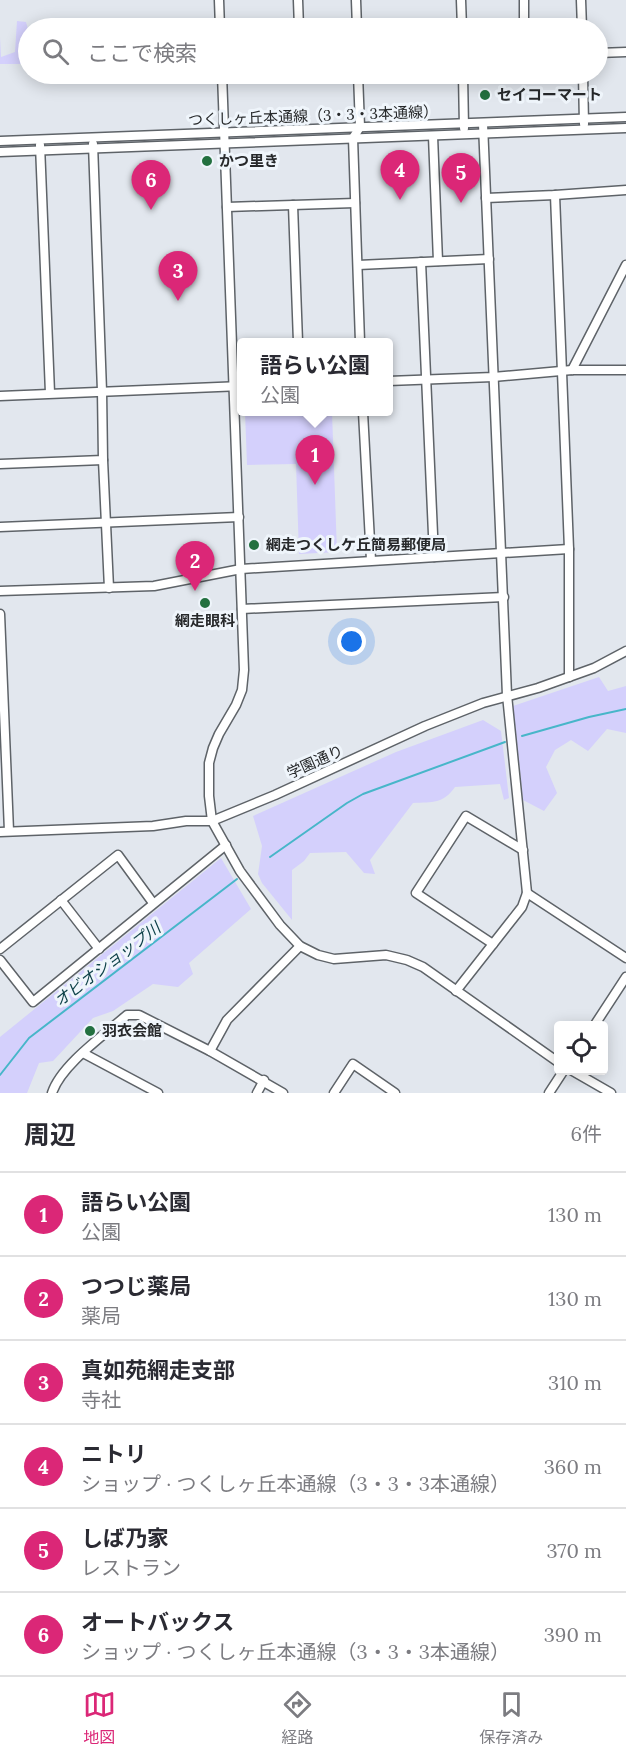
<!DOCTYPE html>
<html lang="ja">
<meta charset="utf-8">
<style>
body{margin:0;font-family:Lora,"Noto Sans JP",serif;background:#f2f2f3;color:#2b2b33}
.controls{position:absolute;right:18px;bottom:18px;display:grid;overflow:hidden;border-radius:6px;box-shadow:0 3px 15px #0003}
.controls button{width:54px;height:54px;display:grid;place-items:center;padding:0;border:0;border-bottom:2px solid #e1e1e2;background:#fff;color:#2b2b33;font:30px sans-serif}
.you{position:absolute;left:352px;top:642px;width:21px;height:21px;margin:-15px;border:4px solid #fff;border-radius:50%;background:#1a73e8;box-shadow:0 0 0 9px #1a73e833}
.badge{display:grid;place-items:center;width:39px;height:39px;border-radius:50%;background:#db2777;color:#fff;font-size:20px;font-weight:700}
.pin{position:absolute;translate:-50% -50px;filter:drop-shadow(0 2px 3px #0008)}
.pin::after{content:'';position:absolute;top:32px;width:21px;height:18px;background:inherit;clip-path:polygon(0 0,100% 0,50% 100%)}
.popup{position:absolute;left:237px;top:338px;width:156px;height:78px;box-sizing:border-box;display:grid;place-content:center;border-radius:6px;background:#fff;filter:drop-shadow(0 2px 4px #0005);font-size:20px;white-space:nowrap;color:#7c7c81}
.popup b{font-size:22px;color:#2b2b33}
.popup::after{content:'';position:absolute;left:50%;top:100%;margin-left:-12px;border:12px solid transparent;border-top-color:#fff}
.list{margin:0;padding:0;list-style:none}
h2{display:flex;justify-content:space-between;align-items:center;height:78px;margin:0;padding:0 24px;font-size:26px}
h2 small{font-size:20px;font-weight:400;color:#7c7c81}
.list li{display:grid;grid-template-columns:39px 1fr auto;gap:18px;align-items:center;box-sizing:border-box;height:84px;padding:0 24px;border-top:2px solid #e1e1e2}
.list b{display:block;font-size:22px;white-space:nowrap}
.list p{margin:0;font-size:20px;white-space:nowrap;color:#7c7c81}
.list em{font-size:20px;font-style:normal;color:#7c7c81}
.icon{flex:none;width:33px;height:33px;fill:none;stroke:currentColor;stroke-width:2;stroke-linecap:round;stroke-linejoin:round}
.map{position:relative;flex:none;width:626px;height:1093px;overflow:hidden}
.search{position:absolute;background:#fff;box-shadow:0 3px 15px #0003;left:18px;right:18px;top:18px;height:66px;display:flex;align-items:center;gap:15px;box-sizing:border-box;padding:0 21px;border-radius:33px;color:#7c7c81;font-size:22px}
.sheet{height:582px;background:#fff}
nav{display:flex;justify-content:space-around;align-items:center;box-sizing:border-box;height:84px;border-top:2px solid #e1e1e2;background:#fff;font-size:16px;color:#7c7c81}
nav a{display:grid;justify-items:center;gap:3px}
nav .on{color:#db2777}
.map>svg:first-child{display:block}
.green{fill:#d4d0fc}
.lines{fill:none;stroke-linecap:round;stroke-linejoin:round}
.stream{stroke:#47b6c9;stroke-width:2}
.minor-casing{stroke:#5e6368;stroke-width:11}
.minor{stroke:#fff;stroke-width:8}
.poi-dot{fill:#23703f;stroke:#eff5fb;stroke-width:2}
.labels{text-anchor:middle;stroke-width:6;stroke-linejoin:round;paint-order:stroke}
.poi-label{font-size:15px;font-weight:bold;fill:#27292b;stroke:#eff5fb;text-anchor:start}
.street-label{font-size:15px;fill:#27292b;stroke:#eff5fb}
.water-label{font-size:16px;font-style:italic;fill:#0d4048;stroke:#eff5fb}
</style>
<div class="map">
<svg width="626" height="1093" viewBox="0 0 626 1093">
<rect width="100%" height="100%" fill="#e2e7ee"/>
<g class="green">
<path d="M17 21 26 22 28 29V64H0V37L1 57 15 52Z"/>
<path d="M245 412H332L337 552 299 554 296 464 247 465Z"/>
<path d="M599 677 608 691 626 686V733L607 729 588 751 571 740 555 750 546 767 557 793 544 811 523 800 513 706Z"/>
<path d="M483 720 501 731 509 798 504 800 500 784 455 787C443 804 433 802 413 803L370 860 375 874 364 873 346 852 310 853 304 861 292 870V920L262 883 258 874 262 846 253 816 396 752Z"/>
<path d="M221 858 251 909 189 963 193 974 178 987 153 984 113 1011 93 1018 53 1061 39 1063 27 1093H0V1037Z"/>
</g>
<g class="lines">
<g class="stream">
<path d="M522 736 589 717 626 709"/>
<path d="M270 857 347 803 363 794 505 742"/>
<path d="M0 1075 29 1038 237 879"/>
</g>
<g class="minor-casing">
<g id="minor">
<path d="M219 0 220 28"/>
<path d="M298 0 299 28"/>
<path d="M356 0 357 28"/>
<path d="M461 0 462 28"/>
<path d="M524 0V28"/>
<path d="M581 0 582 28"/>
<path d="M598 53 626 52"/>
<path d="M222 74 244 670 242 690 236 705 219 734 213 748 209 763V796L212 821 240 871 280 925 300 946 318 955 334 959 386 955 407 960 423 967 558 1062"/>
<path d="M358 74 360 127 353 138 360 342"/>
<path d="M463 74 464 128"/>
<path d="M583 74 584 124"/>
<path d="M433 136 438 261"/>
<path d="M0 141 626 117"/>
<path d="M40 145 50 393"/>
<path d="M0 152 626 128"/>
<path d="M555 195 569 549V677"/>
<path d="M486 198 555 195 626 190"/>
<path d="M293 205 298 342"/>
<path d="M227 207 355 203"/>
<path d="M421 262 434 557"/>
<path d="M358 265 489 259"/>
<path d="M572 370 626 265"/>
<path d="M388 381 493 377 572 370H626"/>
<path d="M0 396 242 386"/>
<path d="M363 412 371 560"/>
<path d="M103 460 109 588"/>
<path d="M0 464 103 460 102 391 93 144"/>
<path d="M0 527 239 517"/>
<path d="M0 591 154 586 241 569 569 549"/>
<path d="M242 609 504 597"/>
<path d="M0 614 9 831"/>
<path d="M0 832 153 826 186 821H212L275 795 425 726 483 703 538 688 594 668 626 651"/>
<path d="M527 893 626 958"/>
<path d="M61 900 99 949"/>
<path d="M493 944 416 893 466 816 523 850"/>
<path d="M0 949 118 855 153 903"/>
<path d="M0 960 33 1002 226 845"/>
<path d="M456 991 522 907 527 893 507 695 483 124"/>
<path d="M594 1026 626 977"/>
<path d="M210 1051 227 1020 300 946"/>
<path d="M83 1053 158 1093"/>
<path d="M571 1070 611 1093"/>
<path d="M52 1093C61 1065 104 1035 127 1015H139L210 1051 283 1093"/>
<path d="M257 1093 264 1080"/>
<path d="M334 1093 353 1064 395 1093"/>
<path d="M549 1093 564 1070"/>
</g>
</g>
<use href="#minor" class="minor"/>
</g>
<g class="poi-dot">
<circle cx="485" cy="95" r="6"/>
<circle cx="207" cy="161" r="6"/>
<circle cx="254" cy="545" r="6"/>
<circle cx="205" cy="603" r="6"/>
<circle cx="90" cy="1031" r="6"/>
</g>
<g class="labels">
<g class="poi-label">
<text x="497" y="100">セイコーマート</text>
<text x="219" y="166">かつ里き</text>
<text x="266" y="550">網走つくしケ丘簡易郵便局</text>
<text x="205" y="626" text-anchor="middle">網走眼科</text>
<text x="102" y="1036">羽衣会館</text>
</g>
<g class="street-label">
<text transform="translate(313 116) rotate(-2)" y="5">つくしヶ丘本通線（3・3・3本通線）</text>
<text transform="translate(315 762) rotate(-24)" y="5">学園通り</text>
</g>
<g class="water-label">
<text transform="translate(107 964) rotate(-37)" y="6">オビオショップ川</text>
</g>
</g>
</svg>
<div class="controls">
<button><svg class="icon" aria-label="locate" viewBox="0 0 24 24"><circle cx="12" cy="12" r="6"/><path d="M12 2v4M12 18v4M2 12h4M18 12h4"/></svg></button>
</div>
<div class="you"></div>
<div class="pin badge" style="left:315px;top:485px">1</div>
<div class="popup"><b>語らい公園</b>公園</div>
<div class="pin badge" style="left:195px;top:591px">2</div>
<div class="pin badge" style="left:178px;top:301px">3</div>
<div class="pin badge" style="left:400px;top:200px">4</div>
<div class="pin badge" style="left:461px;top:203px">5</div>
<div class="pin badge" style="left:151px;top:210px">6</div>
<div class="search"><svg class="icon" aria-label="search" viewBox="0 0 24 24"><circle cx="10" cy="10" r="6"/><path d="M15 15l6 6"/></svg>ここで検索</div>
</div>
<section class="sheet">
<h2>周辺<small>6件</small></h2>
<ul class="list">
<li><span class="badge">1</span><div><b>語らい公園</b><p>公園</p></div><em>130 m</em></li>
<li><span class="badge">2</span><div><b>つつじ薬局</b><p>薬局</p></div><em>130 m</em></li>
<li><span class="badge">3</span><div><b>真如苑網走支部</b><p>寺社</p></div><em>310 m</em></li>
<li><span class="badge">4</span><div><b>ニトリ</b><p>ショップ · つくしヶ丘本通線（3・3・3本通線）</p></div><em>360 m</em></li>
<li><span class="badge">5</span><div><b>しば乃家</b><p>レストラン</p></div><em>370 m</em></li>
<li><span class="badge">6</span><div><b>オートバックス</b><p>ショップ · つくしヶ丘本通線（3・3・3本通線）</p></div><em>390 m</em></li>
</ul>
</section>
<nav>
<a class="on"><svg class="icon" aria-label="map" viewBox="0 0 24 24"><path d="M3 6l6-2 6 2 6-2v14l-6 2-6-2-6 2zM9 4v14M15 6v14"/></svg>地図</a>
<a><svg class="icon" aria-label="directions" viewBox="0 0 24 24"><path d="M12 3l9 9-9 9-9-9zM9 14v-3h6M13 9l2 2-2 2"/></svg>経路</a>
<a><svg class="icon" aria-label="saved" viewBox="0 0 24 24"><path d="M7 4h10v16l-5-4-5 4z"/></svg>保存済み</a>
</nav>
